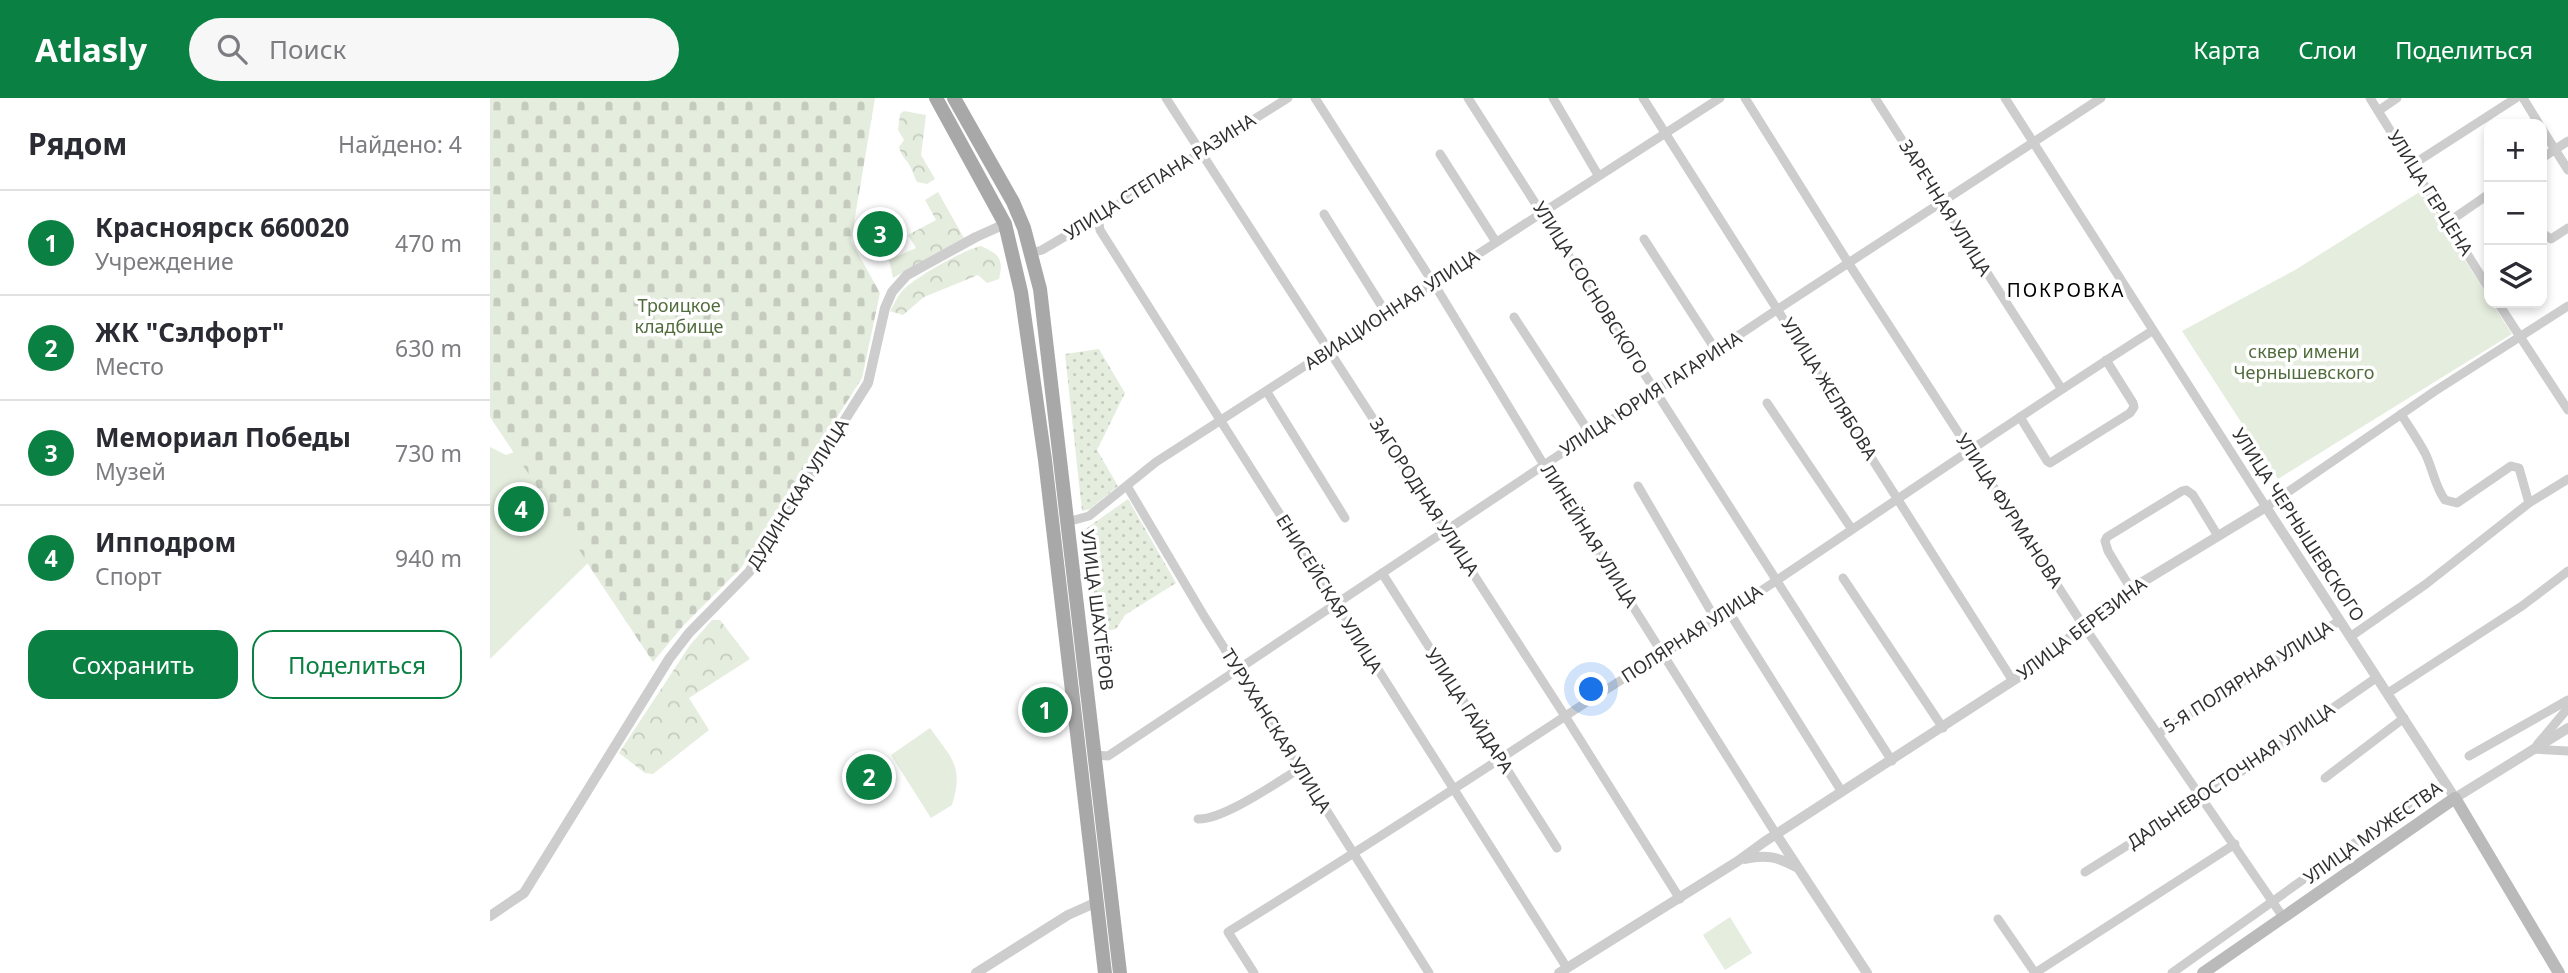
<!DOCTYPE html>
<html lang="ru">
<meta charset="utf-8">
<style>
body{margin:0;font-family:"Noto Sans",sans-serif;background:#f7f7f7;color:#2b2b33}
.controls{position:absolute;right:21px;top:21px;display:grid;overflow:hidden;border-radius:14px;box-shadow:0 4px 10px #0003}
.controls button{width:63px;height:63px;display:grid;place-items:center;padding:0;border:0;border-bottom:2px solid #e1e1e2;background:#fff;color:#2b2b33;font:35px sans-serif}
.you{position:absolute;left:1102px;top:592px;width:24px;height:24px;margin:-18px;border:5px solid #fff;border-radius:50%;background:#1a73e8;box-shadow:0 0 0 10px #1a73e833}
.badge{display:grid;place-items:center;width:46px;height:46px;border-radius:50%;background:#0b8043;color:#fff;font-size:23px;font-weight:700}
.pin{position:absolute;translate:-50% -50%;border:4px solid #fff;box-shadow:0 2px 7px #0006}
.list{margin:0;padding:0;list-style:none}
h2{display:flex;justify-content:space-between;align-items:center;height:91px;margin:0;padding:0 28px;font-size:30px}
h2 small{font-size:23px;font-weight:400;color:#7c7c81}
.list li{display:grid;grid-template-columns:46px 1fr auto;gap:21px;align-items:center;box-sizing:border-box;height:105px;padding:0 28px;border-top:2px solid #e1e1e2}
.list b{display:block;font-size:26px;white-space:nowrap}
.list p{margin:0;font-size:23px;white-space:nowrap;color:#7c7c81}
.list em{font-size:23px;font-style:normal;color:#7c7c81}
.actions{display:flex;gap:14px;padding:21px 28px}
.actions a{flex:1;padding:16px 0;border:2px solid #0b8043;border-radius:21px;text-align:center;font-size:24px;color:#0b8043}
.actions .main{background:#0b8043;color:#fff}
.icon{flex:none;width:38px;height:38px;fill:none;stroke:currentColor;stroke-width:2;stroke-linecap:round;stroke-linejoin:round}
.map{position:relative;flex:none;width:2078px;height:875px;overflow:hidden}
header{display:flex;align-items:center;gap:42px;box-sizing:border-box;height:98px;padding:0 35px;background:#0b8043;color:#fff}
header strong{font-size:33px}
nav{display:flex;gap:38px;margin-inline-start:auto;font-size:24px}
.search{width:490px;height:63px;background:#f7f7f7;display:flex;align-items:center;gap:18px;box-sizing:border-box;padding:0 24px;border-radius:38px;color:#7c7c81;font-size:26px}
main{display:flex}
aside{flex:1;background:#fff}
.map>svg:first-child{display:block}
.grass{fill:url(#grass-dots)}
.forest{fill:url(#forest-crowns)}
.cemetery{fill:url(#cemetery-stones)}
.park{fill:#e5edde}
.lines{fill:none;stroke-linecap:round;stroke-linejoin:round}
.minor{stroke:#cdcdcd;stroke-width:9}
.tertiary{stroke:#cdcdcd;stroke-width:10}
.secondary{stroke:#bababa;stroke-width:12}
.primary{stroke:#a8a8a8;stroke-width:14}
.labels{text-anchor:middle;stroke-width:7;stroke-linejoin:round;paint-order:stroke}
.street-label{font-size:18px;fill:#303030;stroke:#fff}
.park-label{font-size:18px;fill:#516c3c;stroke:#fff}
.neighbourhood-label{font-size:19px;letter-spacing:2px;fill:#000;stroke:#fff}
</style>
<header>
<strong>Atlasly</strong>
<div class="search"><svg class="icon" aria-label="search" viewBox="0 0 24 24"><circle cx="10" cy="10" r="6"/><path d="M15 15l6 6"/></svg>Поиск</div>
<nav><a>Карта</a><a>Слои</a><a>Поделиться</a></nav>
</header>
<main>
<aside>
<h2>Рядом<small>Найдено: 4</small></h2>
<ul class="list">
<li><span class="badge">1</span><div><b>Красноярск 660020</b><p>Учреждение</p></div><em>470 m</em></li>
<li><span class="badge">2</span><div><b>ЖК &quot;Сэлфорт&quot;</b><p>Место</p></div><em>630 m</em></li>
<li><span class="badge">3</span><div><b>Мемориал Победы</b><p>Музей</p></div><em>730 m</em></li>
<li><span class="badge">4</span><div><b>Ипподром</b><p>Спорт</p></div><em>940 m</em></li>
</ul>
<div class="actions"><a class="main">Сохранить</a><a>Поделиться</a></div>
</aside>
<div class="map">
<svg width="2078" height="875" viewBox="0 0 2078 875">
<defs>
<pattern id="grass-dots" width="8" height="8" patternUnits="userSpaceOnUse" patternTransform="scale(1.75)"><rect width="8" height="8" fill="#e5edde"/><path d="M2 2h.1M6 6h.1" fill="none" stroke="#c5ccbf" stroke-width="1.8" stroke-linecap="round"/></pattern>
<pattern id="forest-crowns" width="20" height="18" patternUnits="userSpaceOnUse" patternTransform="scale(1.75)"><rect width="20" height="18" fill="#e5edde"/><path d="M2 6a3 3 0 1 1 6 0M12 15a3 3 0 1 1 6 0" fill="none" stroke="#c5ccbf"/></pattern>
<pattern id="cemetery-stones" width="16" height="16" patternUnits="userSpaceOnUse" patternTransform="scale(1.75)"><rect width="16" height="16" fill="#e5edde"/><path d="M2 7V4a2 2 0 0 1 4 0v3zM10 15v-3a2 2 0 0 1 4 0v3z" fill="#c5ccbf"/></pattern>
</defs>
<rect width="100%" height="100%" fill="#fff"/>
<g class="grass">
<path d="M609 251 635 295 607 352 628 388 600 411 592 413 575 256Z"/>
<path d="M638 401 686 485 635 517 626 531 606 535 594 432Z"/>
</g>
<g class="forest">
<path d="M414 13 436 17 431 57 445 81 437 86 427 84C424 79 423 73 420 68 416 61 411 58 409 49L414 42 408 32 410 16Z"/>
<path d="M448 94 474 140 403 180 399 162 426 150 418 137 446 122 435 102Z"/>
<path d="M491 148C509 156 514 161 509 181L497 185 488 177 434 199 413 217 400 213C404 206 407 199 412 193 424 180 473 152 491 148Z"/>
<path d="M222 522H230L260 561 199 600 219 632 163 676 155 675 129 655 200 547Z"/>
</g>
<path class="cemetery" d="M0 0H385L361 143 390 195 372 280 251 470 193 528 163 564 0 319Z"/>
<g class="park">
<path d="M1931 93 1999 200V205H2002L2022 236 1788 381 1692 233 1805 172Z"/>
<path d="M0 349 16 357 24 354 98 465 0 561Z"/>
<path d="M440 630C462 661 474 668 462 707L441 720 401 657Z"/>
<path d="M1240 819 1262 855 1235 872 1213 837Z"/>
</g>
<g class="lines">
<g class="minor">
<path d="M676 0 1075 618 1190 801"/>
<path d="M825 0 949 194 1054 367 1286 736"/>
<path d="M978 0 1402 663"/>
<path d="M1063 0 1108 77"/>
<path d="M1153 0 1523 583"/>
<path d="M1255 0 1359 166 1593 527 1793 819"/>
<path d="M1385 0 1571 290"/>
<path d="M1515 0 1776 409 1945 293 2078 208"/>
<path d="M1880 0 1999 191"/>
<path d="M2033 0 2049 26"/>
<path d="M1888 13 1907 0"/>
<path d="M2052 31 2078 72"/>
<path d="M950 56 1006 144"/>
<path d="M2052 60 2078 43"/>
<path d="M1922 67 2026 0"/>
<path d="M834 116 896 215"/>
<path d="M608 119 610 132 1077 870"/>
<path d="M1957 125 1999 96"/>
<path d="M2052 135 2061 141 2078 130"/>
<path d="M1154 141 1227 254"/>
<path d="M541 155 552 152 608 119 798 0"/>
<path d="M2008 205 2078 312"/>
<path d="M1024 219 1101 337"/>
<path d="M777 294 855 420"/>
<path d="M1277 305 1361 430"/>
<path d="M1911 316C1919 329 1928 342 1935 355 1943 371 1945 389 1955 402L1967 405 2021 368 2029 370 2039 405"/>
<path d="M1530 319 1557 363 1560 365 1640 315 1644 309 1643 305 1616 262"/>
<path d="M637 388 714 518 939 875"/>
<path d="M1148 388 1226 522"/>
<path d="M577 424 599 418 666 364 1230 0"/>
<path d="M892 475 1067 750"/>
<path d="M1353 480 1453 630"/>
<path d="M1641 491 1618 453 1615 443 1617 439 1692 393 1696 392 1703 397 1728 438"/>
<path d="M1239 514 1352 694"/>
<path d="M1860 539 1936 486 2039 405 2078 381"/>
<path d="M1898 595 2032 508 2078 473"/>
<path d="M1668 636 1849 523"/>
<path d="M2047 647 2078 610"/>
<path d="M2043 651 2078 653"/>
<path d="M605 657 618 658 1288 211 1611 0"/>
<path d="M1979 658 2078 602"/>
<path d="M1835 680 1914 620"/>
<path d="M708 721C733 722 786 685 809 671"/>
<path d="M1595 774 1713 700 1886 580"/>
<path d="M1508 821 1545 875"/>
<path d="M764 875 738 834C851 764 963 692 1074 619 1128 583 1184 550 1238 515 1379 421 1519 324 1662 233"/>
<path d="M1545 875 1745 746"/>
<path d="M1682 875 1918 707"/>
</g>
<g class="tertiary">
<path d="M1286 736 1377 875"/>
<path d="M1255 761C1276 756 1288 759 1306 769"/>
<path d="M0 818 34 795 179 561 199 535 259 474 378 285 395 210 402 194 417 177 486 139 515 126"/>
<path d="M486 875 578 817 607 804"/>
<path d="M1069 875 1248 763 1274 744 1555 562 1606 516 1641 491 1776 409 1965 700 2078 630"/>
</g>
<path class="secondary" d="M1713 875 1965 700 2069 875"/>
<g class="primary">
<path d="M446 0 515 126 531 194 555 362 615 875"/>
<path d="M464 0 523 104 534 130 550 191 630 875"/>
</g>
</g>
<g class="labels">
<g class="street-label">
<text transform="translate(670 79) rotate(-32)" y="6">УЛИЦА СТЕПАНА РАЗИНА</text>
<text transform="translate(1940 95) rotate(58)" y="6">УЛИЦА ГЕРЦЕНА</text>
<text transform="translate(1455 110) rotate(58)" y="6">ЗАРЕЧНАЯ УЛИЦА</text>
<text transform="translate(1100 190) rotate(58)" y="6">УЛИЦА СОСНОВСКОГО</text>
<text transform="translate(902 212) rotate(-33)" y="6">АВИАЦИОННАЯ УЛИЦА</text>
<text transform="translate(1339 291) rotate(58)" y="6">УЛИЦА ЖЕЛЯБОВА</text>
<text transform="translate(1161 296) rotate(-33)" y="6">УЛИЦА ЮРИЯ ГАГАРИНА</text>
<text transform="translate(308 396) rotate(-58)" y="6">ДУДИНСКАЯ УЛИЦА</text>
<text transform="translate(934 399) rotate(57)" y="6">ЗАГОРОДНАЯ УЛИЦА</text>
<text transform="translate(1519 413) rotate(57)" y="6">УЛИЦА ФУРМАНОВА</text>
<text transform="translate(1808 427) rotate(57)" y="6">УЛИЦА ЧЕРНЫШЕВСКОГО</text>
<text transform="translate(1099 438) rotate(58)" y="6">ЛИНЕЙНАЯ УЛИЦА</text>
<text transform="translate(839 496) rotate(58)" y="6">ЕНИСЕЙСКАЯ УЛИЦА</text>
<text transform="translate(607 512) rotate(83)" y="6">УЛИЦА ШАХТЁРОВ</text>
<text transform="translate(1592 531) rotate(-37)" y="6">УЛИЦА БЕРЕЗИНА</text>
<text transform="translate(1202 536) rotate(-33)" y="6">ПОЛЯРНАЯ УЛИЦА</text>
<text transform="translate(1758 579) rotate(-32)" y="6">5-Я ПОЛЯРНАЯ УЛИЦА</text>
<text transform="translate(979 613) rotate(57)" y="6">УЛИЦА ГАЙДАРА</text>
<text transform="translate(786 633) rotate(58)" y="6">ТУРУХАНСКАЯ УЛИЦА</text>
<text transform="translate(1741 678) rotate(-34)" y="6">ДАЛЬНЕВОСТОЧНАЯ УЛИЦА</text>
<text transform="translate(1883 735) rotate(-35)" y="6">УЛИЦА МУЖЕСТВА</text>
</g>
<g class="park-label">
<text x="189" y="214">Троицкое<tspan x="189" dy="21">кладбище</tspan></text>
<text x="1814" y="260">сквер имени<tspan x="1814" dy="21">Чернышевского</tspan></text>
</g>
<g class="neighbourhood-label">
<text x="1576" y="199">ПОКРОВКА</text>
</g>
</g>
</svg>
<div class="controls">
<button>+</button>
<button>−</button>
<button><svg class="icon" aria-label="layers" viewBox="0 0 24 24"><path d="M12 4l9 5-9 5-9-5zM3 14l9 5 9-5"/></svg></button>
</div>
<div class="you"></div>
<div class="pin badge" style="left:555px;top:612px">1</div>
<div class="pin badge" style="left:379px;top:679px">2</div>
<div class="pin badge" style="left:390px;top:136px">3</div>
<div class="pin badge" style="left:31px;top:411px">4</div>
</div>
</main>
